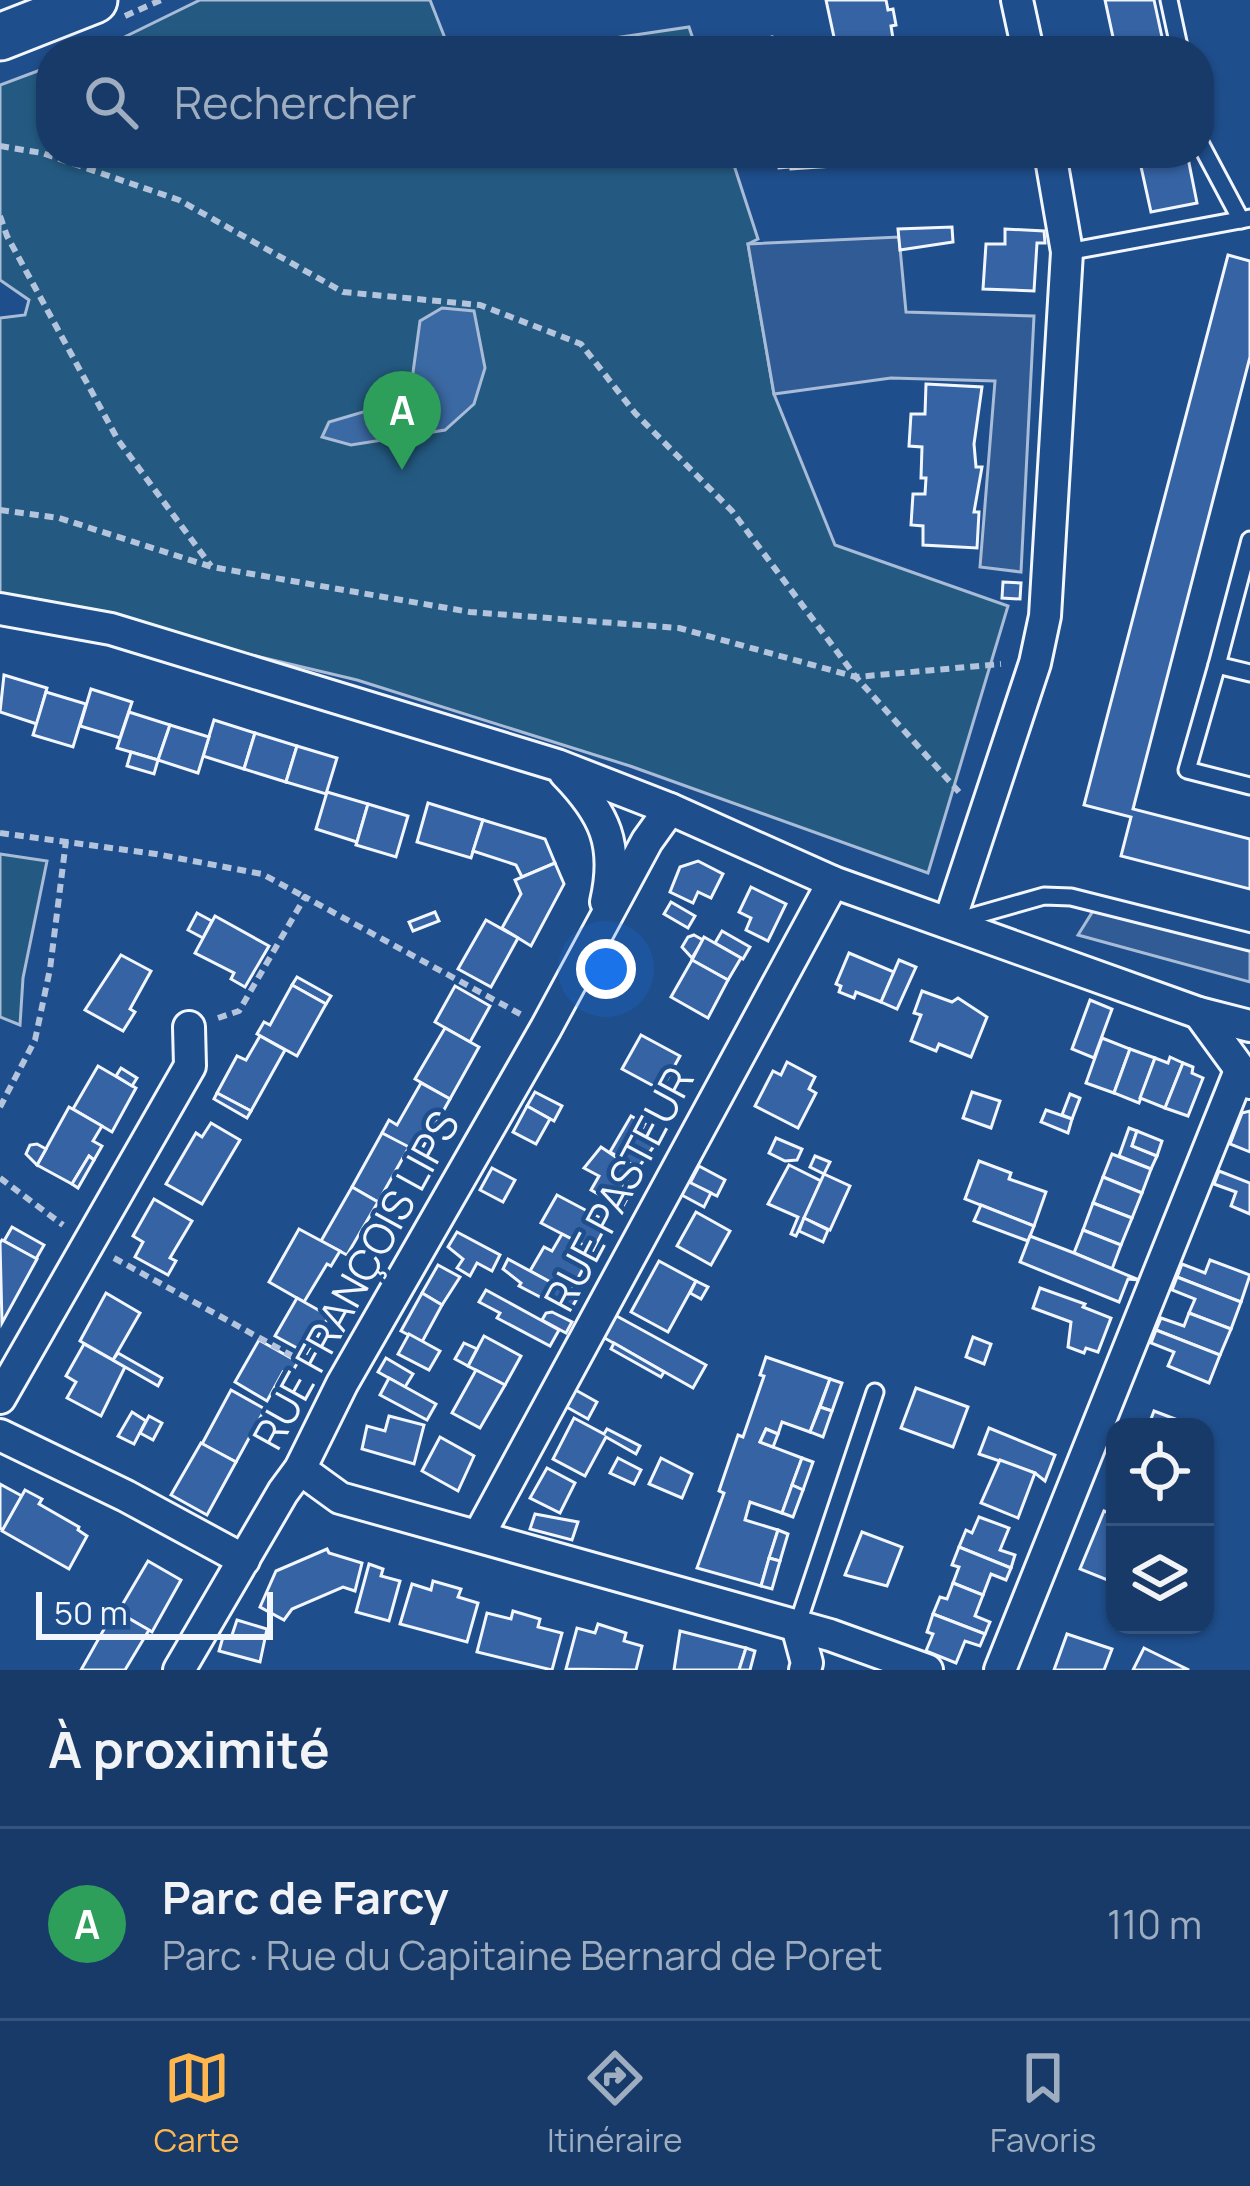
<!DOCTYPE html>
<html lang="fr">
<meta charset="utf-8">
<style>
body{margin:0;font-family:Manrope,sans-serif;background:#20416f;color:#f1f3f6}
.controls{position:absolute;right:36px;bottom:36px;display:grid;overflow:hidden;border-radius:24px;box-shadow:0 3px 9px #0004}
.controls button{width:108px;height:108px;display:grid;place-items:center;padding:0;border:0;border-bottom:3px solid #36547d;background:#173a69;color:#f1f3f6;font:60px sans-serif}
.scale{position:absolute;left:36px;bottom:30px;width:237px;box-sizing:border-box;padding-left:12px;border:6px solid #f2f6ff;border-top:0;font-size:33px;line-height:42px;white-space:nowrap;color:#f2f6ff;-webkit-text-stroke:9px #1f4e8c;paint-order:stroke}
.you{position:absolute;left:606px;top:969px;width:42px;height:42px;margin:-30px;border:9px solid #fff;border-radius:50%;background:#1a73e8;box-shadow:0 0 0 18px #1a73e833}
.badge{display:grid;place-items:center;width:78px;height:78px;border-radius:50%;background:#ffb74d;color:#fff;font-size:39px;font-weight:700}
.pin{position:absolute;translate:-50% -99px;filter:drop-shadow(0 3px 6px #0008)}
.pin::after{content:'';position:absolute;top:63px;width:42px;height:36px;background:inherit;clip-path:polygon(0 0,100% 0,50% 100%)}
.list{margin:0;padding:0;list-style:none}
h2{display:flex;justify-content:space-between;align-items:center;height:156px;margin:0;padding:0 48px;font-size:51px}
h2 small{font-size:39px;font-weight:400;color:#9eadc0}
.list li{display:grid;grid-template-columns:78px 1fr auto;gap:36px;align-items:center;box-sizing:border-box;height:192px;padding:0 48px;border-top:3px solid #36547d}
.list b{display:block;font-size:45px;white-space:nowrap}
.list p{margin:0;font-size:39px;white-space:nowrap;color:#9eadc0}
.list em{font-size:39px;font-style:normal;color:#9eadc0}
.icon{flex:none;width:66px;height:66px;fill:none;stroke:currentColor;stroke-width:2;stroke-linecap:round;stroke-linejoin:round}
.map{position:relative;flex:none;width:1250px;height:1670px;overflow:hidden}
.search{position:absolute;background:#173a69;box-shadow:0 3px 9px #0004;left:36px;right:36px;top:36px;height:132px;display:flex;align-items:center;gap:30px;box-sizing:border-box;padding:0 42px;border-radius:48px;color:#9eadc0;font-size:45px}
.sheet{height:348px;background:#173a69}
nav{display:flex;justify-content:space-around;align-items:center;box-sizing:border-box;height:168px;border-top:3px solid #36547d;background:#173a69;font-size:33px;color:#9eadc0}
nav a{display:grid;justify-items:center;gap:6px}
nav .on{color:#ffb74d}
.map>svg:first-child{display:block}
.green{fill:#245a82;stroke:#a8bbd7;stroke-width:3}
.parking{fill:#305b95;stroke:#a8bbd7;stroke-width:3}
.water{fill:#3b69a3;stroke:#a8bbd7;stroke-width:3}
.building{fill:#3563a3;stroke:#f2f6ff;stroke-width:3}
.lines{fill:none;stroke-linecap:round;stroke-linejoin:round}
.lane-casing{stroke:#f2f6ff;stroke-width:21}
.street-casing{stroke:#f2f6ff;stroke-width:36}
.primary-casing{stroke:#f2f6ff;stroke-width:51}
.path{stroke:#b3c4dc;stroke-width:6;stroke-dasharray:9 6;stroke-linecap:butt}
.lane{stroke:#1f4e8c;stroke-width:15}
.street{stroke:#1f4e8c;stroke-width:30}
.primary{stroke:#1f4e8c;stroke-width:45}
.labels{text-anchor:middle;stroke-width:9;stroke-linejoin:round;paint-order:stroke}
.street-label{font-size:42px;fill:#f2f6ff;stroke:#1f4e8c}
</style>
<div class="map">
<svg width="1250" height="1670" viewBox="0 0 1250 1670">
<rect width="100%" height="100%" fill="#1f4e8c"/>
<g class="green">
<path d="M200 0H430L450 51H96Z"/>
<path d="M689 27 697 51H527Z"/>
<path d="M51 66V153H730L758 239 748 244 774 394 835 545 1008 606 928 873 630 766 357 680 0 595V318L25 315 29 300 0 280V85Z"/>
<path d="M0 854 47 861 23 978 20 1025 0 1017Z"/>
</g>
<g class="parking">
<path d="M899 237 906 312 1034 316 1021 572 980 567 995 381 891 378 774 394 748 244Z"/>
<path d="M1098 903 1250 942V982L1078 935Z"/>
</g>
<path class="water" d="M442 308 474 311 485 368 474 404 445 430 351 445 322 437 329 422 394 403 412 380 420 321Z"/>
<g class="building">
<path d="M826 0H886L888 10 893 9 896 25 891 26 895 51H837Z"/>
<path d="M1105 0H1154L1165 51H1116Z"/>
<path d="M772 37 775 51H748L747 43Z"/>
<path d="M776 153H790L791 167 779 168Z"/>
<path d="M790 153H893V162L791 169Z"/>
<path d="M967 153H1027L1028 154 968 161Z"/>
<path d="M1138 153H1187L1197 203 1151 212Z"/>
<path d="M952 227 953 242 900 250 898 229Z"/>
<path d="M1005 229 1044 231 1045 243H1037L1034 291 983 289 986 244H1005Z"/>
<path d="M1228 255 1250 261V357L1133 809 1250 839V889L1121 856 1131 817 1084 805Z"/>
<path d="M926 384 982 387 974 444 976 467H982L974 512H979L977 548 923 545V526L911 525 913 494H925L926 478H921L922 447 909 446 911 414H925Z"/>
<path d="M1003 582 1021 583 1020 599 1002 598Z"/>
<path d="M4 675 47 688 37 724 0 712Z"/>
<path d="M91 689 132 702 120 738 80 726Z"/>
<path d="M46 692 86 704 73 747 33 735Z"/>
<path d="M129 712 170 725 158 760 117 748Z"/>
<path d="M214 720 255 733 244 769 203 756Z"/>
<path d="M170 725 209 737 198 773 158 760Z"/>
<path d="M255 733 297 746 286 782 244 769Z"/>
<path d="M297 746 337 758 326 794 286 782Z"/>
<path d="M131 752 158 760 154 774 127 766Z"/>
<path d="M327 792 368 804 357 842 316 829Z"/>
<path d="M428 803 483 820 471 858 417 842Z"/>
<path d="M368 804 408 816 396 857 356 845Z"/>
<path d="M483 820 545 839 555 863 522 877 516 865 473 851Z"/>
<path d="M698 861 723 874 711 898 698 892 693 903 670 892 680 867Z"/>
<path d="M555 863 564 884 531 946 502 928 521 894 515 880Z"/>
<path d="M751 887 786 904 768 941 746 930 751 918 739 912Z"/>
<path d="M671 902 695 916 688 928 664 914Z"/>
<path d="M435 912 439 921 413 931 409 922Z"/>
<path d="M197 913 212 921 203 938 188 930Z"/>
<path d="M215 916 269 946 245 987 231 979 234 973 195 953Z"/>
<path d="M486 920 518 938 491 987 458 969Z"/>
<path d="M722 931 750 947 743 959 715 943Z"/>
<path d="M694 935 703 940 692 958 682 947 688 937Z"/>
<path d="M704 937 741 958 728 980 692 960Z"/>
<path d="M849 953 894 972 881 1002 856 992 854 998 839 992 841 986 836 984Z"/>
<path d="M121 955 151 971 130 1009 135 1012 123 1031 85 1010Z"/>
<path d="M692 960 728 980 708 1018 671 997Z"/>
<path d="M899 960 916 967 897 1009 881 1002Z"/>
<path d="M297 977 331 996 326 1004 292 985Z"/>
<path d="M292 985 326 1004 297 1056 257 1034 264 1022 270 1025Z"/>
<path d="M455 986 490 1006 470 1042 435 1022Z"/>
<path d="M922 991 952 1002 958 998 987 1017 971 1057 939 1044 936 1051 911 1041 921 1015 914 1013Z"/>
<path d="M1090 1000 1112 1009 1094 1058 1072 1049Z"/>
<path d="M445 1028 479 1047 450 1099 415 1079Z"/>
<path d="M641 1035 680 1056 661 1090 622 1069Z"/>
<path d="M260 1036 285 1050 251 1111 217 1093 237 1056 246 1060Z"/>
<path d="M1102 1038 1130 1049 1114 1093 1086 1083Z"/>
<path d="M1130 1049 1155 1058 1139 1103 1114 1093Z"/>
<path d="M1170 1057 1183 1063 1165 1108 1140 1098 1155 1058 1168 1063Z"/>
<path d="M787 1062 815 1077 809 1089 816 1093 798 1128 755 1106 773 1071 781 1075Z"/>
<path d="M1183 1063 1193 1067 1192 1073 1203 1078 1188 1116 1165 1108Z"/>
<path d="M98 1066 136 1088 112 1132 73 1109Z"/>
<path d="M121 1068 137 1078 132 1086 116 1076Z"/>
<path d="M421 1083 450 1099 419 1154 382 1133 389 1120 397 1125Z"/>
<path d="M535 1092 562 1106 554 1121 527 1106Z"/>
<path d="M972 1092 1000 1101 991 1128 963 1118Z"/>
<path d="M217 1093 251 1111 247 1118 214 1099Z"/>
<path d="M1070 1094 1080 1098 1072 1119 1062 1115Z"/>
<path d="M527 1106 550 1119 536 1144 513 1132Z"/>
<path d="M69 1107 102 1126 93 1141 102 1146 94 1160 89 1156 72 1184 37 1165Z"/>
<path d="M1046 1110 1072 1119 1068 1133 1041 1122Z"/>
<path d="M1250 1111V1152L1230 1144 1242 1113Z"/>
<path d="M631 1116 647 1125 642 1133 657 1142 638 1168 610 1152Z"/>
<path d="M211 1123 240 1140 202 1204 166 1184 196 1133 202 1137Z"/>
<path d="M1129 1128 1137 1131 1132 1146 1157 1156 1151 1169 1119 1156Z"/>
<path d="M1137 1131 1162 1141 1157 1156 1132 1146Z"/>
<path d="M382 1133 409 1147 378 1202 352 1187Z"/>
<path d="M776 1138 802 1149 797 1160 785 1161 769 1153Z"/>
<path d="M37 1144 46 1149 37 1165 26 1154 30 1145Z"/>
<path d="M601 1147 629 1166 621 1178 627 1181 624 1186 632 1190 622 1208 591 1190 599 1176 584 1168Z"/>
<path d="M1112 1154 1151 1169 1142 1193 1103 1177Z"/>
<path d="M89 1156 94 1160 78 1188 72 1184Z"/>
<path d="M815 1156 830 1162 824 1174 810 1167Z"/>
<path d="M979 1161 1011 1173 1009 1179 1046 1192 1034 1226 965 1199Z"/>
<path d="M789 1165 821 1181 796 1236 791 1234 798 1217 768 1204Z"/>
<path d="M699 1166 725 1180 717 1196 690 1183Z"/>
<path d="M492 1168 515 1180 503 1202 480 1190Z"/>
<path d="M1219 1171 1250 1183V1214L1231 1206 1236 1192 1214 1184Z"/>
<path d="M824 1174 850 1186 830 1230 804 1218Z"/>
<path d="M1103 1177 1142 1193 1132 1218 1093 1203Z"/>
<path d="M685 1180 711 1193 704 1207 678 1193Z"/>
<path d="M352 1187 378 1202 347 1255 321 1241Z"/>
<path d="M557 1195 608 1222 593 1250 541 1223Z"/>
<path d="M154 1199 192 1221 170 1258 176 1261 168 1275 135 1257 143 1242 133 1236Z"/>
<path d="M1093 1203 1132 1218 1121 1245 1083 1230Z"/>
<path d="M981 1205 1034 1226 1028 1241 974 1221Z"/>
<path d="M696 1212 730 1231 711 1265 677 1246Z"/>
<path d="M804 1218 828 1230 823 1242 799 1231Z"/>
<path d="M12 1227 44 1245 36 1259 4 1241Z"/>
<path d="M299 1229 340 1251 331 1266 327 1264 304 1302 269 1282Z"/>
<path d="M1083 1230 1121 1245 1112 1269 1074 1253Z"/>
<path d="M457 1232 500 1255 492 1271 477 1263 470 1276 457 1268 463 1259 448 1247Z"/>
<path d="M562 1234 593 1250 570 1293 530 1271 544 1247 552 1251Z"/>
<path d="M1030 1236 1074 1253 1139 1280 1128 1279 1119 1302 1020 1262Z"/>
<path d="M2 1240 37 1259 2 1323 0 1243Z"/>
<path d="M508 1259 578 1297 569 1312 519 1286 521 1283 503 1269Z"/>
<path d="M1210 1260 1250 1275 1241 1302 1177 1277 1182 1264 1205 1273Z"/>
<path d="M659 1261 696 1281 668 1332 631 1312Z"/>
<path d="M438 1265 460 1277 442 1305 422 1293Z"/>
<path d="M1177 1277 1241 1302 1231 1329 1189 1313 1195 1299 1172 1290Z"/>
<path d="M696 1281 708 1287 701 1299 690 1293Z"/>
<path d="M1040 1288 1085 1304 1083 1307 1111 1318 1098 1352 1086 1348 1084 1353 1068 1347 1071 1322 1033 1308Z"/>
<path d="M486 1290 559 1330 550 1346 497 1318 500 1313 479 1302Z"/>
<path d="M106 1293 140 1313 113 1360 80 1341Z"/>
<path d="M422 1293 442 1305 422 1342 401 1331Z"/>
<path d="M297 1298 329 1316 308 1354 275 1336Z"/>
<path d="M552 1312 572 1322 566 1333 542 1320 546 1313Z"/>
<path d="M1189 1313 1231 1329 1220 1355 1156 1330 1161 1318 1184 1326Z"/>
<path d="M613 1314 706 1365 693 1388 601 1336Z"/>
<path d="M1156 1330 1220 1355 1209 1383 1168 1366 1174 1352 1151 1343Z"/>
<path d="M409 1334 440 1351 429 1370 398 1354Z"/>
<path d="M484 1336 521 1356 505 1385 468 1366Z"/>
<path d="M973 1337 991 1344 984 1364 966 1357Z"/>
<path d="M259 1340 298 1362 290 1375 283 1372 267 1401 235 1382Z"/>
<path d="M464 1343 477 1349 468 1366 455 1359Z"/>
<path d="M614 1343 664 1372 661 1377 611 1349Z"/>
<path d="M84 1344 125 1367 101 1416 67 1398 76 1382 66 1376Z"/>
<path d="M118 1353 162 1378 158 1386 113 1360Z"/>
<path d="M766 1357 830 1379 810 1432 782 1422 778 1434 766 1429 760 1442 802 1458 782 1513 750 1502 745 1520 778 1530 761 1586 697 1568 724 1493 719 1491 738 1435 743 1437 764 1376 760 1375Z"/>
<path d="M386 1358 413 1374 405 1387 378 1372Z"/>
<path d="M476 1370 505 1385 480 1428 452 1413Z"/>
<path d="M389 1378 436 1404 427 1420 380 1395Z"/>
<path d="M830 1379 842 1383 832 1411 820 1407Z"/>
<path d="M572 1388 597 1402 588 1419 563 1405Z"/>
<path d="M916 1388 968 1407 953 1447 901 1428Z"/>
<path d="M231 1390 265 1409 236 1462 202 1444Z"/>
<path d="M820 1407 832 1411 823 1437 810 1432Z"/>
<path d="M1154 1411 1196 1427H1148Z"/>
<path d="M132 1412 146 1421 134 1444 118 1436Z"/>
<path d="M149 1416 162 1423 153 1440 140 1433Z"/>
<path d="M389 1416 424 1425 414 1464 362 1449 367 1426 385 1431Z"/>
<path d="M574 1418 604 1434 607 1429 640 1446 636 1454 606 1437 585 1476 553 1459Z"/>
<path d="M989 1428 1055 1455 1045 1481 1035 1473 979 1454Z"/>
<path d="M766 1429 778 1434 773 1447 760 1442Z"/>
<path d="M440 1437 474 1456 458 1491 422 1471Z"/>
<path d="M201 1443 236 1462 207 1515 171 1495Z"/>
<path d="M618 1458 641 1470 634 1484 610 1473Z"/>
<path d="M661 1458 692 1474 682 1498 649 1484Z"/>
<path d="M802 1458 813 1462 803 1490 792 1485Z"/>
<path d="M1000 1460 1035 1473 1018 1518 981 1503Z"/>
<path d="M547 1468 575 1483 560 1513 530 1498Z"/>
<path d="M0 1484 22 1496 3 1530 0 1528Z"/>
<path d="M792 1485 803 1490 793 1517 782 1513Z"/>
<path d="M25 1490 42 1499 39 1504 79 1527 78 1530 87 1536 69 1569 2 1531Z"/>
<path d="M1104 1511 1115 1515V1583L1080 1569Z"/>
<path d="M535 1514 578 1522 572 1540 530 1529Z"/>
<path d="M979 1517 1009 1528 1000 1550 1015 1555 1011 1568 959 1547 966 1530 972 1533Z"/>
<path d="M778 1530 788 1534 780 1561 769 1558Z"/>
<path d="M862 1532 902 1547 887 1586 845 1575Z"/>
<path d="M959 1547 1011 1568 1006 1580 991 1574 983 1595 953 1583 959 1567 952 1565Z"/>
<path d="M327 1549 329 1553 362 1563 355 1591 343 1587 292 1609 284 1620 260 1607 276 1571Z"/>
<path d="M769 1558 780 1561 772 1589 761 1586Z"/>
<path d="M148 1561 181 1580 152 1632 118 1612Z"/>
<path d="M369 1564 383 1569 381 1576 400 1581 389 1621 356 1612Z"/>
<path d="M433 1581 461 1589 458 1597 478 1603 467 1642 400 1624 412 1584 431 1590Z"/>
<path d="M953 1583 983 1595 975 1616 990 1622 985 1634 933 1614 940 1597 947 1599Z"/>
<path d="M109 1607 149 1630 125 1670H81L107 1624 101 1621Z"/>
<path d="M513 1611 540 1619 538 1627 562 1633 552 1670 477 1652 487 1613 511 1619Z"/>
<path d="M933 1614 985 1634 980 1646 965 1641 956 1663 926 1651 933 1634 927 1632Z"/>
<path d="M237 1620 267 1629 260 1662 219 1651 223 1637 231 1638Z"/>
<path d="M598 1624 626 1633 624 1641 642 1646 636 1670 566 1669 577 1628 595 1633Z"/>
<path d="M680 1631 746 1648 739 1670H674Z"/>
<path d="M1067 1634 1112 1649 1104 1670H1054Z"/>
<path d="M746 1648 755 1651 750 1670H739Z"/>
<path d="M1144 1648 1189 1670H1133Z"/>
</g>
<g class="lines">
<g class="lane-casing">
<g id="lane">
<path d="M1169 0 1180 51"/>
<path d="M1199 141 1241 220"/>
<path d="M1067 252 1250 218"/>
<path d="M1250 540 1217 665 1250 673"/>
<path d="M1217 665 1187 770 1250 786"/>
<path d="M956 921 1044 896 1071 897 1250 942"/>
<path d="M797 1626 875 1392"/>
</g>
</g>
<g class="street-casing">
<g id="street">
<path d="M1017 0 1028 51"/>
<path d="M0 609 111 629 557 765 670 809 833 882 1199 1013 1250 1026"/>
<path d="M565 773C605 814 619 845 606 902"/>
<path d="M949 923 1035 663 1045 616 1067 252 1050 153"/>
<path d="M1199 1013 1250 1083"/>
<path d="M0 1398 190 1066 189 1027"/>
<path d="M0 1435 126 1496 244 1560"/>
<path d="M300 1469 340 1498 830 1635 927 1670"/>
<path d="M479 1535 833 882"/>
<path d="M797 1626 807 1663 805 1670"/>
<path d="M179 1670 283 1492 300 1469 342 1384 546 1028 647 841 670 809"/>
<path d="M1000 1670 1239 1073"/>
</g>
</g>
<g class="primary-casing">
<path id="primary" d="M0 37 94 0"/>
</g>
<g class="path">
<path d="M125 16 161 0"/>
<path d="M0 146 42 153 179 200 343 292 480 305 581 344 635 413 732 511 856 677 959 792"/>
<path d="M0 216 7 236 118 440 211 566"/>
<path d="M0 510 59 518 212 567 470 612 679 628 856 677 1001 664"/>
<path d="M0 833 156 854 262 874 305 897"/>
<path d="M218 1018 239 1011 305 897 522 1015"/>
<path d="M0 1107 35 1040 50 969 66 841"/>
<path d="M0 1178 63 1225"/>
<path d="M114 1258 318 1370"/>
</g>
<use href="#lane" class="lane"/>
<use href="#street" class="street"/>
<use href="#primary" class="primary"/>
</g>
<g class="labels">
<g class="street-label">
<text transform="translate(619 1189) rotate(-62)" y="15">RUE PASTEUR</text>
<text transform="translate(356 1280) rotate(-61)" y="15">RUE FRANÇOIS LIPS</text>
</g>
</g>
</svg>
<div class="controls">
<button><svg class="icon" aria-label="locate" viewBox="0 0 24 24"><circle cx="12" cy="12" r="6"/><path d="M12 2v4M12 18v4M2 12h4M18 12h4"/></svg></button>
<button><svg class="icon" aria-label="layers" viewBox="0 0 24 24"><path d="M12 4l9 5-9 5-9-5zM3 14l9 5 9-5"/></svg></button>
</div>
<div class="scale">50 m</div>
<div class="you"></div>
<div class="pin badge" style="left:402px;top:470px;background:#2e9e5b">A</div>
<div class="search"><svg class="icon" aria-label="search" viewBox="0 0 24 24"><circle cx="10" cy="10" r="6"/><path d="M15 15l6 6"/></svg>Rechercher</div>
</div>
<section class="sheet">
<h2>À proximité<small></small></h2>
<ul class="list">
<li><span class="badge" style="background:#2e9e5b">A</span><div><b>Parc de Farcy</b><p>Parc · Rue du Capitaine Bernard de Poret</p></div><em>110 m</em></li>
</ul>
</section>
<nav>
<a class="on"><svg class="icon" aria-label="map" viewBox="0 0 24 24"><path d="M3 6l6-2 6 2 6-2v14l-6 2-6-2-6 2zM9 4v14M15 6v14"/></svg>Carte</a>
<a><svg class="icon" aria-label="directions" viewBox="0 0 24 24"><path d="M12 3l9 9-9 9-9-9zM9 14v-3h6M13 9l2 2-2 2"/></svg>Itinéraire</a>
<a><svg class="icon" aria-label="saved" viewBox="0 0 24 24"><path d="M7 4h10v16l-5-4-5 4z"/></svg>Favoris</a>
</nav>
